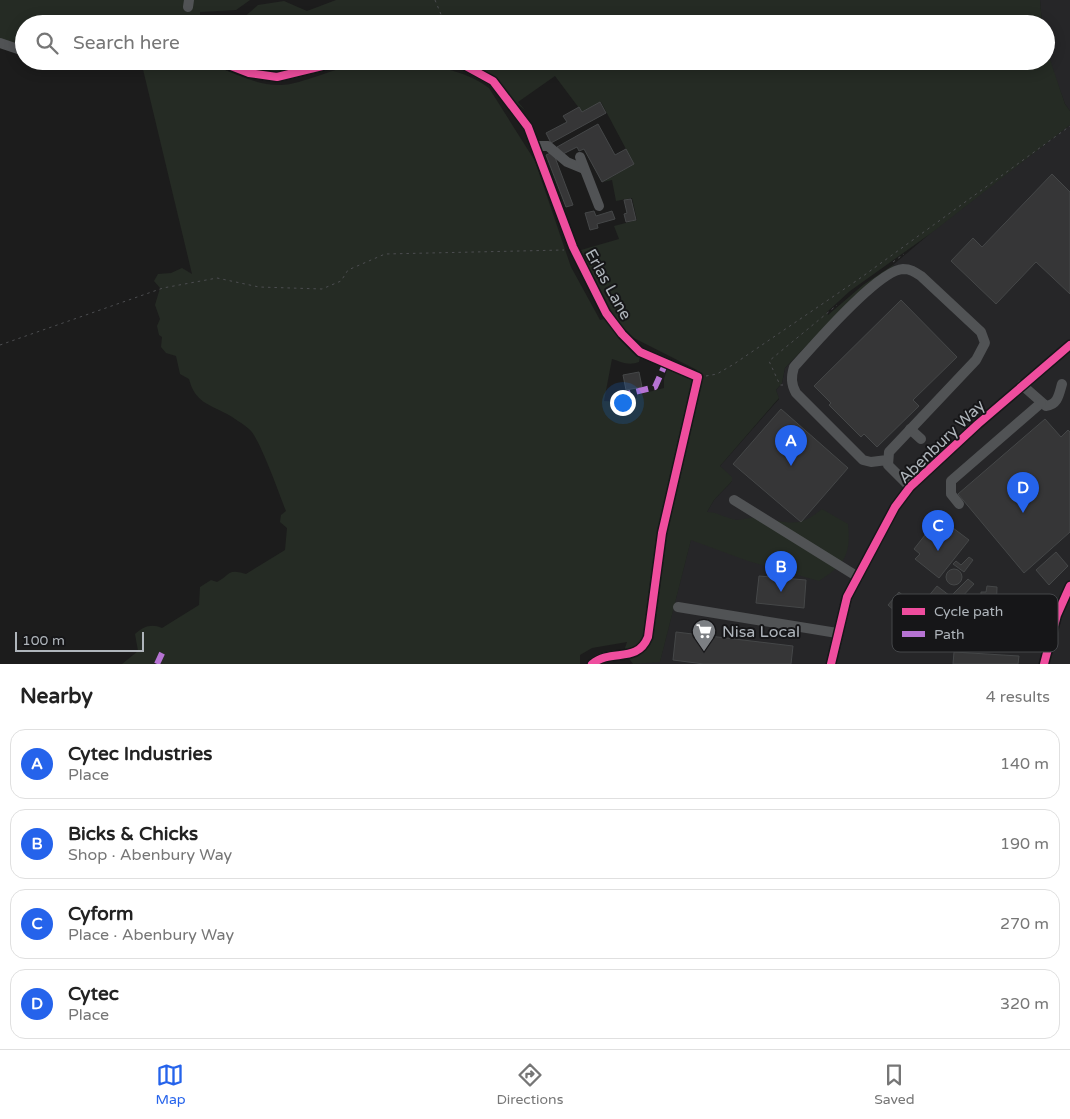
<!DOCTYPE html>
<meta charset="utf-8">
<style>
body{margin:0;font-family:"Varela Round",sans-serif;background:#f6f6f6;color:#222}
.scale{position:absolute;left:15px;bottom:12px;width:129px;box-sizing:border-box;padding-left:5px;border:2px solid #afb5bb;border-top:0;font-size:14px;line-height:18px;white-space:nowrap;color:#afb5bb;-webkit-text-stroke:4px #161618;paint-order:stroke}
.you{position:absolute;left:622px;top:402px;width:18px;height:18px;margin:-12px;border:4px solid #fff;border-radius:50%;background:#1a73e8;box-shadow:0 0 0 8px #1a73e833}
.badge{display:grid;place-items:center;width:32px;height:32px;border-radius:50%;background:#2563eb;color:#fff;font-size:16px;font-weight:700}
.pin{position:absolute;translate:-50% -41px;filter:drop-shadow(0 1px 2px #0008)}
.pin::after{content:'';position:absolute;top:26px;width:18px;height:15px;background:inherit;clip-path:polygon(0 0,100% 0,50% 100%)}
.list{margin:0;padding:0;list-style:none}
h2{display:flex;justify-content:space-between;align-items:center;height:65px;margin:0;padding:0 20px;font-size:21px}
h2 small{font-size:16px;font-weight:400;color:#767676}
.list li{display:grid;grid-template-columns:32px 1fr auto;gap:15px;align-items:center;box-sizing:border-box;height:70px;margin:0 10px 10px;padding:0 10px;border:1px solid #e0e0e0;border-radius:15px}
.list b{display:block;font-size:19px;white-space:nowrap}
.list p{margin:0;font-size:16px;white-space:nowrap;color:#767676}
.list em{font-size:16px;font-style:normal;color:#767676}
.icon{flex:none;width:28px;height:28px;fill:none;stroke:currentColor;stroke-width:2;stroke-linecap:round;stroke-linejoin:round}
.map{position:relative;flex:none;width:1070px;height:664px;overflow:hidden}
.search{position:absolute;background:#fff;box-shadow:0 2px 12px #0003;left:15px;right:15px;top:15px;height:55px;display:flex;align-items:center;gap:12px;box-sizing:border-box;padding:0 18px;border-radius:28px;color:#767676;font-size:19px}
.sheet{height:385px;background:#fff}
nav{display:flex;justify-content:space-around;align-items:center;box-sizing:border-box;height:70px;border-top:1px solid #e0e0e0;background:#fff;font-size:14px;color:#767676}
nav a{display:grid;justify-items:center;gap:2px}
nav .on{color:#2563eb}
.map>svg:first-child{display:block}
.built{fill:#262628}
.green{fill:#252b24}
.building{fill:#363637;stroke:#454748}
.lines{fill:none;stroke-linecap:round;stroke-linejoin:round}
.path{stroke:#4c4d50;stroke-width:1;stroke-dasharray:2.5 4;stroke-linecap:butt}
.minor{stroke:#515355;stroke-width:10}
.quiet{stroke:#b673d3;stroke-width:6;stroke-dasharray:12 6;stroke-linecap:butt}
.cycleway-casing{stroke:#161618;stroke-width:11}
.cycleway{stroke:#ef4d9e;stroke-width:8}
.labels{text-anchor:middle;stroke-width:4;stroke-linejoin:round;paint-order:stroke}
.street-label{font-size:16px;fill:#afb5bb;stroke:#161618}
.poi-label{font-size:16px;fill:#afb5bb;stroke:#161618;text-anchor:start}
.key{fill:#161618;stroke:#444649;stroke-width:1}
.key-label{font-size:14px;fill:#afb5bb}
</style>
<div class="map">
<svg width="1070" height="664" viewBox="0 0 1070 664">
<rect width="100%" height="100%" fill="#1c1c1c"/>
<g class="built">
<path d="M1040 0H1070V111L1065 104 1047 54 1046 24H1042Z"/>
<path d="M1070 125V664H629L660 661 691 539 714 500 732 481 720 466 779 399 776 390 782 383 785 368 852 298 894 267 893 265 946 220Z"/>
</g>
<g class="green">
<path d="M0 0H250L236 10 200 12V24H24V45L0 39Z"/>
<path d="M336 0H1040L1042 24H205V22L242 19 258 5 284 1 307 11Z"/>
<path d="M1046 48 1065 104 1070 111V125L934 231 850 291 827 312 828 315 863 285 893 265 894 267 852 298 785 368 782 383 776 390 779 398 720 466 732 477V481L714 500 707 512C718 512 727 519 737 520 744 520 750 517 757 518 786 520 796 531 822 509L848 524C851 555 845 564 819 581L748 561 691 540 660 662 633 664 624 651 627 642 592 648 580 655V664H122L138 651 135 634C143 627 151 623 162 628L199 605 200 587 211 580 217 582C231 575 226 568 246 574L285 550 287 528 280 522 281 515 286 511C280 496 259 436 249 429 243 424 234 418 227 414 208 404 195 402 189 379L180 374 176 356 166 353 161 347 162 337 159 335 157 326 160 319 155 305 160 288 154 281 158 274 171 273 182 268 192 274 141 61C159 61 183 57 201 62 227 68 253 86 281 85 297 85 329 71 346 67 384 56 458 63 489 88L535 161 571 267 600 320 604 319 610 321 640 356 639 362C628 366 622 362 612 359L604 401 618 402 637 398V395L664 388V379L668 367 688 374 697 370 624 333 606 309 581 250 619 239 614 226 637 220 632 198 616 201 612 180 603 182 634 164 601 102 582 112 555 76 518 102 525 110 463 61H1046Z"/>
<path d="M227 61H319C281 72 265 77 227 61Z"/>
</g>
<g class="building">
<path d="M600 102 606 113 551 143 546 133 567 122 563 116 579 107 582 112Z"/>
<path d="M598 124 615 155 626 149 634 164 602 182 584 149 579 151 577 147 561 155 557 147Z"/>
<path d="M553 152 573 205 566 207 546 155Z"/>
<path d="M1052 174 1070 192V294L1036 262 996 304 951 261 973 238 982 247Z"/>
<path d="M631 199 636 220 626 222 624 214 627 213 624 200Z"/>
<path d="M594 211 596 216 612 211 615 219 597 224 598 228 590 230 585 213Z"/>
<path d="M901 300 957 357 913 400 919 406 877 447 864 434 861 437 829 405 831 403 814 386Z"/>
<path d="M639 372 642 387 626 390 623 375Z"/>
<path d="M781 409 848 468 801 522 733 464Z"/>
<path d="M1045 419 1061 437 1068 430 1070 432V532L1024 573 958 494Z"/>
<path d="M945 522 969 540 939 578 915 559 920 554 914 549 929 530 935 534Z"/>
<path d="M1056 552 1068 566 1049 585 1036 570Z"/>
<path d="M969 557 973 560 964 572 953 564 956 561 961 565Z"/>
<circle cx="954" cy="577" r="8"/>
<path d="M759 576 806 580 804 608 756 603Z"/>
<path d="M968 579 974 584 959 600 953 594Z"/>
<path d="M937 586 954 599 945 612 942 610 932 622 917 610Z"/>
<path d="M987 586 997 587 996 619 980 618 981 592H986Z"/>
<path d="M899 592 907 599 896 612 888 605Z"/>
<path d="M676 632 793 646 791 664H704L673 660Z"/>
<path d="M954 652 1019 656 1018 664H953Z"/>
</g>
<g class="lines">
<g class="path">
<path d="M435 0 445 24"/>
<path d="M893 262 904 254"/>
<path d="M0 345 163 288 217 278 259 287 322 289 341 281 348 270 385 254 564 250"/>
<path d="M706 376 717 374 734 364 859 279 1070 126"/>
<path d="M783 385H780L769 361 837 305"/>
</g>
<g class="minor">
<path d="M188 7 189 0"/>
<path d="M0 43 24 51"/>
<path d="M218 61 249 73 277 77 343 61"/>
<path d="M442 61 462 64 493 81 528 127 573 247 606 313 622 334 640 352 698 377 662 533 648 637C637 664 612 648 592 664"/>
<path d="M536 146H548L567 162 584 169"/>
<path d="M580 157 599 206"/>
<path d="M1022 385 1046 406C1058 405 1059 394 1062 384"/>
<path d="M910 429 921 439"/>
<path d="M887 460 871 462 863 460 796 393C791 384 791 377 794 367 813 346 878 270 903 269 911 269 915 272 921 276L981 332 985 343 976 360 889 452 888 465 910 487"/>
<path d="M734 500 858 577"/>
<path d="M959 504 951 494V481L1041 403"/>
<path d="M678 607 837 633"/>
<path d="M831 664 847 597 895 507 910 487 978 424 1070 345"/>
<path d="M1044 664 1057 615 1070 586"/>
</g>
<g class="quiet">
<path d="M619 396 655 387 664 367 670 363"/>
<path d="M157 664 164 649"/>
</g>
<g class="cycleway-casing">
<g id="cycleway">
<path d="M218 61 249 73 277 77 343 61"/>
<path d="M442 61 462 64 493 81 528 127 573 247 606 313 622 334 640 352 698 377 662 533 648 637C637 664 612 648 592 664"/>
<path d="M831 664 847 597 895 507 910 487 978 424 1070 345"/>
<path d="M1044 664 1057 615 1070 586"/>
</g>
</g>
<use href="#cycleway" class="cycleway"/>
</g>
<defs>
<g id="supermarket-pin" transform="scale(1.25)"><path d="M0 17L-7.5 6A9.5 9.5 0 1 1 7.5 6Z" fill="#7c7f83" stroke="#161618"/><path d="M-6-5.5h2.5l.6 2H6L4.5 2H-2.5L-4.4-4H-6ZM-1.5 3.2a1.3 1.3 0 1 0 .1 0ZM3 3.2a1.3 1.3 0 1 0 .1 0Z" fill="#fff"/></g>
</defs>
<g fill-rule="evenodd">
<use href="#supermarket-pin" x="704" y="631"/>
</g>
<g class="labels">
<g class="street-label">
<text transform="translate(609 284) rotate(61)" y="6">Erlas Lane</text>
<text transform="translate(941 441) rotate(-44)" y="6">Abenbury Way</text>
</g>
<g class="poi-label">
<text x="722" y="637">Nisa Local</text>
</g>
</g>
<rect x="892" y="594" width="166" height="58" rx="8" class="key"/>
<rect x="902" y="608" width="23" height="7" fill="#ef4d9e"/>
<rect x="902" y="631" width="23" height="6" fill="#b673d3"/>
<g class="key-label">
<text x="934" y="616">Cycle path</text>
<text x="934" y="639">Path</text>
</g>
</svg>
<div class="scale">100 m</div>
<div class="you"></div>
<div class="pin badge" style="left:791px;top:466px">A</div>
<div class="pin badge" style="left:781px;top:592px">B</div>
<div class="pin badge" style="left:938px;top:551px">C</div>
<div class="pin badge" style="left:1023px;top:513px">D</div>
<div class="search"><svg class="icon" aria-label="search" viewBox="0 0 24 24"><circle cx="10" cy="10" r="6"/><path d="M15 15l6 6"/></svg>Search here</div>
</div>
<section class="sheet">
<h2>Nearby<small>4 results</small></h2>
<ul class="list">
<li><span class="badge">A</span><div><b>Cytec Industries</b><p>Place</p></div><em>140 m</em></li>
<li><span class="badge">B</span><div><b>Bicks &amp; Chicks</b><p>Shop · Abenbury Way</p></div><em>190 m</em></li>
<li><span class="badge">C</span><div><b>Cyform</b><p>Place · Abenbury Way</p></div><em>270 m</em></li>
<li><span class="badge">D</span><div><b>Cytec</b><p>Place</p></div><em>320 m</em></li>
</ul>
</section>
<nav>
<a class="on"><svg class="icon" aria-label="map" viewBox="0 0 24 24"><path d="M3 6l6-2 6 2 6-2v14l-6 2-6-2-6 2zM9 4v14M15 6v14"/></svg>Map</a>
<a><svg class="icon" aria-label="directions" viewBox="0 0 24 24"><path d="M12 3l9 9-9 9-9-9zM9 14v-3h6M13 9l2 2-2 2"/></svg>Directions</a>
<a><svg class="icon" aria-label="saved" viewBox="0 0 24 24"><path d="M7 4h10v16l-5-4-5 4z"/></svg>Saved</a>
</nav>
